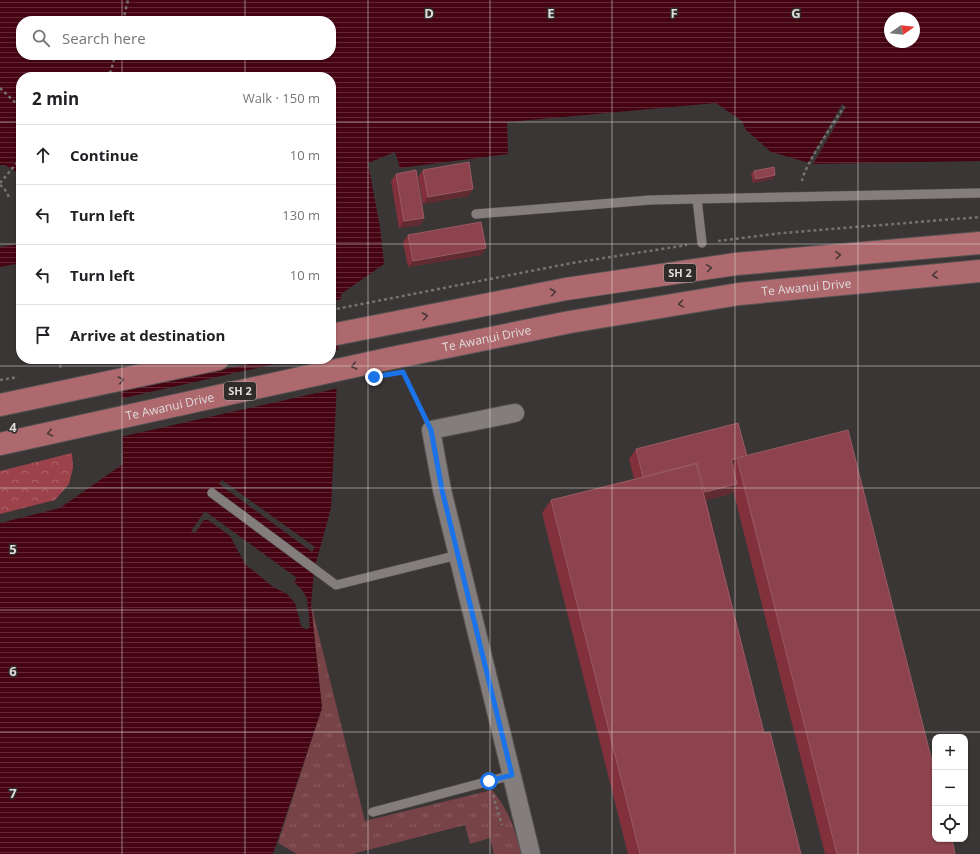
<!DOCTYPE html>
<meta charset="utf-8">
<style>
body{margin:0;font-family:"Open Sans",sans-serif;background:#f6f6f6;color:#202124}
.controls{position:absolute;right:12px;bottom:12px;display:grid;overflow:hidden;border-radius:8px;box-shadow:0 1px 3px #0004}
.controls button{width:36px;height:36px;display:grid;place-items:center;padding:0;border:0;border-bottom:1px solid #e0e0e0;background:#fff;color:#202124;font:20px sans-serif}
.compass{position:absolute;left:884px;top:12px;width:36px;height:36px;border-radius:50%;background:#fff;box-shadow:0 1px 3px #0004;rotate:76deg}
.stop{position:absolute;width:12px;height:12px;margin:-9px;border:3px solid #1a73e8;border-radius:50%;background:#fff}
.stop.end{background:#1a73e8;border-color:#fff;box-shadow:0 1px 4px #0008}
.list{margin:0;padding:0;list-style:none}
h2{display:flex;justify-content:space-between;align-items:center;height:52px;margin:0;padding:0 16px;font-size:17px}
h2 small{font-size:13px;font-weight:400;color:#757577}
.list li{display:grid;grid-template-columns:26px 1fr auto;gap:12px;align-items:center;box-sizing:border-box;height:60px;padding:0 16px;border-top:1px solid #e0e0e0}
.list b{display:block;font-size:15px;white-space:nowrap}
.list em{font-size:13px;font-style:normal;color:#757577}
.icon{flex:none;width:22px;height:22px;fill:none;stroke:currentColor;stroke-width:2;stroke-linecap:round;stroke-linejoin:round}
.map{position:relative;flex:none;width:980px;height:854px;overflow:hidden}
.search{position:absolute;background:#fff;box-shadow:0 1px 3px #0004;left:16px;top:16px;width:320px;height:44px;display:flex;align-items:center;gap:10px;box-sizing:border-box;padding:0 14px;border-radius:16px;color:#757577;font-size:15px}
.panel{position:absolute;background:#fff;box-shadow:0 1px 3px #0004;left:16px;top:72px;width:320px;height:292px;border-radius:16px}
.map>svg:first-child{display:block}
.grass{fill:url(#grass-tufts)}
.forest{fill:url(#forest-crowns)}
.water{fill:url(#water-rules);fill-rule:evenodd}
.pier{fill:#3b3636}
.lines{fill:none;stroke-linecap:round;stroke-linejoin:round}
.service-casing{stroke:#575353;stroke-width:10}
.minor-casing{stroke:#575353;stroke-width:20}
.trunk-casing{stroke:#575353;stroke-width:24}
.path{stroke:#767272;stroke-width:2.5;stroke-dasharray:3 3;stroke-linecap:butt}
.service{stroke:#837d7d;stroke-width:9}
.minor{stroke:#837d7d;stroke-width:18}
.trunk{stroke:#ae696e;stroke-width:22}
.wall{fill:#82313c}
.shaded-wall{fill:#612b32}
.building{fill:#8c434d;stroke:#995b64}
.oneway{stroke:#4a3839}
.route{stroke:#1a73e8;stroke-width:5}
.grid{fill:none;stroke:#dfdcdc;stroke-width:1;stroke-opacity:0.55}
.labels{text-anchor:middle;stroke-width:3;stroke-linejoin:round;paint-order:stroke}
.shield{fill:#312c2c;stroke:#aba7a7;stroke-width:1}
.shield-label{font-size:11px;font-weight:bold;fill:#dfdcdc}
.street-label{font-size:12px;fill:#dfdcdc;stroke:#312c2c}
.grid-label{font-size:13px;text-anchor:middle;font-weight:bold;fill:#dfdcdc;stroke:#312c2c;stroke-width:3;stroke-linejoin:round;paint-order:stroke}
</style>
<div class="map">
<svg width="980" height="854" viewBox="0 0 980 854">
<defs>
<pattern id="grass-tufts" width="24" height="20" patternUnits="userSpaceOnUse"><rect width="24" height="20" fill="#784347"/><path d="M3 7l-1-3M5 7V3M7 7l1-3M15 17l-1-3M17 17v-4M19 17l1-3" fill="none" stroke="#8b5e61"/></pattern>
<pattern id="forest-crowns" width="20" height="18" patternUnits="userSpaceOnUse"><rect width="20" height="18" fill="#9c424b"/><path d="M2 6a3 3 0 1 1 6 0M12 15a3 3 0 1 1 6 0" fill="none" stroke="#ae666d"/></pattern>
<pattern id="water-rules" width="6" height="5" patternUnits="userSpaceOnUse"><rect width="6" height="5" fill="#460312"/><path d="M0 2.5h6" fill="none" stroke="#602734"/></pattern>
</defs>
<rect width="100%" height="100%" fill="#3b3636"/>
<path class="grass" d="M311 604 365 821 492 790C510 813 514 826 521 854H494L490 838 470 844 465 825 352 854H297L278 843 322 708Z"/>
<path class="forest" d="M72 453 73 468 69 484 55 500 0 514V471Z"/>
<g class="water">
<path d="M0 0H980V161L813 164 771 152 746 130 742 121 716 103 507 122 508 154 400 168 395 152 368 163 380 227 384 264 341 294 331 508 314 570 311 604 322 708 273 854H0V523L60 508 123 464 120 359H331V77H21V175L5 165H0ZM890 18H914V42H890ZM21 21H331V55H21Z"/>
<path d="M21 244V263L0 267V247Z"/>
</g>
<g class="pier">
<path d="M842 104 846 107 812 166 807 165Z"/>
<path d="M342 299 340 344 331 346V301Z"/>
<path d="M340 349 339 388 120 437 119 399 297 359H331V351Z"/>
<path d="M118 359H272L119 392Z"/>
<path d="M222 480 315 547 312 552 219 484Z"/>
<path d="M205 511 297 578 294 582 302 590 307 598 310 626 307 630 301 626 295 603 287 594 273 587 245 564 230 536 208 520H204L195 533 191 531Z"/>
</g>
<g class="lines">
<g class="service-casing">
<g id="service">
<path d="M697 199 702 243"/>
<path d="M476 214 650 200 980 193"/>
<path d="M212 493 336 585 458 555"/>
<path d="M373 812 512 775"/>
</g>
</g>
<g class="minor-casing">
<path id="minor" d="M515 413 431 430 442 490 531 854"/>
</g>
<g class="trunk-casing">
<g id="trunk">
<path d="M331 335 566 289 736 264 980 243"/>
<path d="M0 405 218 359"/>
<path id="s1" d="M0 444 392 358 570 322 739 294 980 271"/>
</g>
</g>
<g class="path">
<path d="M123 21 128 0"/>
<path d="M105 77 111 71 115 55"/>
<path d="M0 88 21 108"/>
<path d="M802 181C804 166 835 121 844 107"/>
<path d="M0 183 21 158"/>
<path d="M0 185 4 188 9 197"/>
<path d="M718 241 782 233 980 217"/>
<path d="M331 310 572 263 687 245"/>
<path d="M58 359 61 368"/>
<path d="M406 378 423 413"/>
<path d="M0 380 18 377"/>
<path d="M493 795 502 825"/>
</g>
<use href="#service" class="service"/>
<use href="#minor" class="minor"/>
<use href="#trunk" class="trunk"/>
</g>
<g class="wall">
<path d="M423 170 473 189 468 196 423 204 418 177Z"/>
<path d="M754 171 773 179 753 183 751 174Z"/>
<path d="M396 174 424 218 420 225 399 228 391 181Z"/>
<path d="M408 235 486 248 481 255 408 267 403 242Z"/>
<path d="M636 449 747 456 955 854H825L733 490 730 494 706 500 764 733 801 854H628L542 513 551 500 634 479 629 459Z"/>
</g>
<g class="shaded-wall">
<path d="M775 175 773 179 753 183 756 179Z"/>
<path d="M473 189 468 196 423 204 428 197Z"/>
<path d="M424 218 420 225 399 228 404 221Z"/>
<path d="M486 248 481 255 408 267 413 261Z"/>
<path d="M737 459 730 469 731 460Z"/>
<path d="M737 484 730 494 697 503 705 492Z"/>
</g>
<g class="building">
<path d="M469 162 473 189 428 197 423 170Z"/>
<path d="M774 167 775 175 756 179 754 171Z"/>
<path d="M416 170 424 218 404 221 396 174Z"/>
<path d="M481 222 486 248 413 261 408 235Z"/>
<path d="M738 423 747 456 731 460 737 484 705 492 697 463 643 477 636 449Z"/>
<path d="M848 430 935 773V839H952L955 854H837L737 458Z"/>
<path d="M696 464 764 733 770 732 801 854H640L551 500Z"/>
</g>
<defs><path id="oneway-chevron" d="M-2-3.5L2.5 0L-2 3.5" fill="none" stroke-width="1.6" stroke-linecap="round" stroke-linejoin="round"/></defs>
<g class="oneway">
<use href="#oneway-chevron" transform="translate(838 255) rotate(-5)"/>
<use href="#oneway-chevron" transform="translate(709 268) rotate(-8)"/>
<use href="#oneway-chevron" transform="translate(935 275) rotate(174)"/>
<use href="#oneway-chevron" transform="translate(553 292) rotate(-11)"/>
<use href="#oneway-chevron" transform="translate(681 304) rotate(171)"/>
<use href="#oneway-chevron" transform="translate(425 316) rotate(-11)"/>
<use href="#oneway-chevron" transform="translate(354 366) rotate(168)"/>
<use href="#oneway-chevron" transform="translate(121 380) rotate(-12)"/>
<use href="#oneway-chevron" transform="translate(50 433) rotate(167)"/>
</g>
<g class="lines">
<path class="route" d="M374 377 403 372 431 430 442 490 512 775 489 781"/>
</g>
<path class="grid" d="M122 0V21M245 0V21M368 0V854M490 0V854M612 0V854M735 0V854M858 0V854M122 55V77M245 55V77M0 122H21M331 122H980M0 244H21M331 244H980M122 359V854M245 359V854M0 366H980M0 488H980M0 610H980M0 732H980"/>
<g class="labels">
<g class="shield">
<rect x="664" y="264" width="32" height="18" rx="3"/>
<rect x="224" y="382" width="32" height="18" rx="3"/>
</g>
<g class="shield-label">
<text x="680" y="277">SH 2</text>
<text x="240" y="395">SH 2</text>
</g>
<g class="street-label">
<text dy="4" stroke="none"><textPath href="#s1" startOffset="822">Te Awanui Drive</textPath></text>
<text dy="4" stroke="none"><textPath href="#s1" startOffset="498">Te Awanui Drive</textPath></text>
<text dy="4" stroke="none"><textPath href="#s1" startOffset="174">Te Awanui Drive</textPath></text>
</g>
</g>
<g class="grid-label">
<text x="429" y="18">D</text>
<text x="551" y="18">E</text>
<text x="674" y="18">F</text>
<text x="796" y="18">G</text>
<text x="13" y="432">4</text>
<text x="13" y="554">5</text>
<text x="13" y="676">6</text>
<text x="13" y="798">7</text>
</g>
</svg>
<div class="controls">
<button>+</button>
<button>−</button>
<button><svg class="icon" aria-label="locate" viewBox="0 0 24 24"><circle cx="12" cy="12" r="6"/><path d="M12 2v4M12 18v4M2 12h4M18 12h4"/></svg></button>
</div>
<svg class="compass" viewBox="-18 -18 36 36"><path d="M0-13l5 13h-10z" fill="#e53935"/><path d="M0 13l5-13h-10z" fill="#757577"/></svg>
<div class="stop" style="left:489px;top:781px"></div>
<div class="stop end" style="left:374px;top:377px"></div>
<div class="search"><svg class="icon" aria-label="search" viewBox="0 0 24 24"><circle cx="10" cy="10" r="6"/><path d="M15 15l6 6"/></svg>Search here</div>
<section class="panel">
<h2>2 min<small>Walk · 150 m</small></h2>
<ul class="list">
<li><svg class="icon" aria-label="ahead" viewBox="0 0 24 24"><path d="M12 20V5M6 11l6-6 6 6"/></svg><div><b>Continue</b></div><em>10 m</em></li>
<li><svg class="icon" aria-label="left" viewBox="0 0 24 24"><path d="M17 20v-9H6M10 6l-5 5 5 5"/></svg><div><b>Turn left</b></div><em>130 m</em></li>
<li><svg class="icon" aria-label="left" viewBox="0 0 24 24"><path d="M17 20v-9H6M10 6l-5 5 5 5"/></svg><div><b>Turn left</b></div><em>10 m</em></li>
<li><svg class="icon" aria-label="arrive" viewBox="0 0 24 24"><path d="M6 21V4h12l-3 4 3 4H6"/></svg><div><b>Arrive at destination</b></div></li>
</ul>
</section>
</div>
